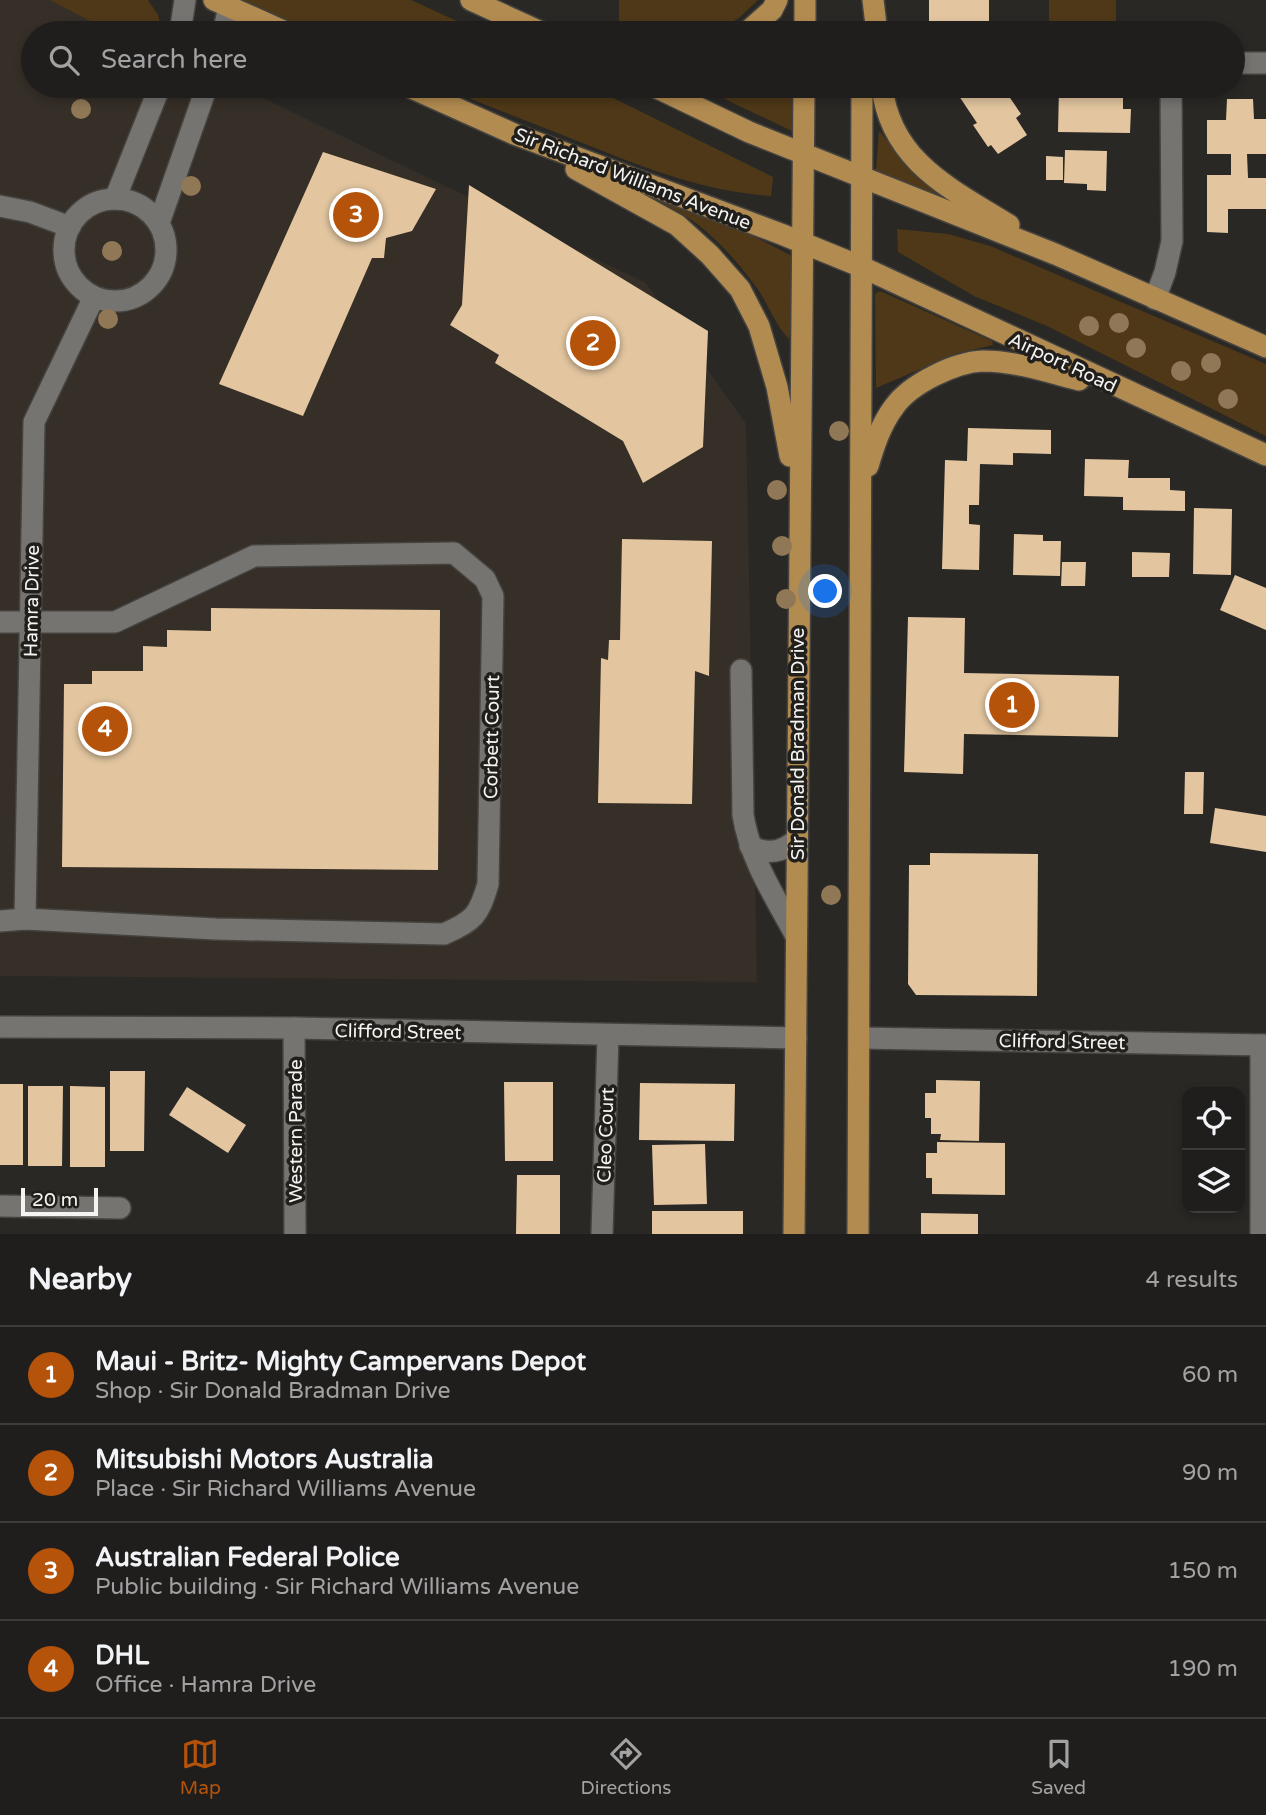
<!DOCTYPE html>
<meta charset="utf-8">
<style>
body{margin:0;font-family:"Varela Round",sans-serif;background:#2d2b29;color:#f1f3f6}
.controls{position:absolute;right:21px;bottom:21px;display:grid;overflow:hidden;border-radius:14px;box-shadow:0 4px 10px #0003}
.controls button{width:63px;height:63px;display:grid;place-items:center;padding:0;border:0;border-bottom:2px solid #3d3c3b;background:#201e1c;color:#f1f3f6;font:35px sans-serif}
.scale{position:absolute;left:21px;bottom:18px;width:77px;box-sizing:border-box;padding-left:7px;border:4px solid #f5f4f2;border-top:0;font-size:19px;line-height:24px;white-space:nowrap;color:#f5f4f2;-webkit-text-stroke:5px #211f1c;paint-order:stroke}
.you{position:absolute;left:826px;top:592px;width:24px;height:24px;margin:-18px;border:5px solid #fff;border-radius:50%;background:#1a73e8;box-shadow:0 0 0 10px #1a73e833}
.badge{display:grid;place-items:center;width:46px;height:46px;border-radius:50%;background:#b45309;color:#fff;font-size:23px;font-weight:700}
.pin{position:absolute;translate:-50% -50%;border:4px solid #fff;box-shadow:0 2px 7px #0006}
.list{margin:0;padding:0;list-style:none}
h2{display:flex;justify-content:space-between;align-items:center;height:91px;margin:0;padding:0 28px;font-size:30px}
h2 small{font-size:23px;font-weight:400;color:#a2a2a3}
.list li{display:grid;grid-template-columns:46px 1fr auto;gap:21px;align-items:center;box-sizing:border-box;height:98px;padding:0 28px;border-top:2px solid #3d3c3b}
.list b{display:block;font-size:26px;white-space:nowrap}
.list p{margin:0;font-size:23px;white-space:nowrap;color:#a2a2a3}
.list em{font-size:23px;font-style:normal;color:#a2a2a3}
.icon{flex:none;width:38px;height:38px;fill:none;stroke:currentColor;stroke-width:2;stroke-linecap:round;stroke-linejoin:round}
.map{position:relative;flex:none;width:1266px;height:1234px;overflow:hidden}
.search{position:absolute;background:#201e1c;box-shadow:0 4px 10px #0003;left:21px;right:21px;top:21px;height:77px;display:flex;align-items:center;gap:18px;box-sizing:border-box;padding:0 24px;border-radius:38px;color:#a2a2a3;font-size:26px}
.sheet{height:483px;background:#201e1c}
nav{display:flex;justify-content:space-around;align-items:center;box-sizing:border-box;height:98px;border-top:2px solid #3d3c3b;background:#201e1c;font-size:19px;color:#a2a2a3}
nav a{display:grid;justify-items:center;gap:4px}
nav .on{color:#b45309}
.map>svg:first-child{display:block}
.built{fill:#352f27}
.green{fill:#4e3818}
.building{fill:#e3c6a0}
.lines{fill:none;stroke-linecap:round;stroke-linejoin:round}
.minor-casing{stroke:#454340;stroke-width:24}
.major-casing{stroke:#454340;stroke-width:24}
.minor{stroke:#767471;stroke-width:21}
.major{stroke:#b28b50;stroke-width:21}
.tree{fill:#907856}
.labels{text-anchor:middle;stroke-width:7;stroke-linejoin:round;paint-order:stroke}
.street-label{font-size:19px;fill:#f5f4f2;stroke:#211f1c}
</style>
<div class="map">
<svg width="1266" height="1234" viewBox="0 0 1266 1234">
<rect width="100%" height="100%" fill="#2a2825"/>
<path class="built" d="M0 0H60L129 33H33V86H238L646 283 746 424 757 982 0 976Z"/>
<g class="green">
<path d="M50 0H148L158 15 162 33H113Z"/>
<path d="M239 0H411L483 33H317Z"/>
<path d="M619 0H758L740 17 717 33H637L619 26Z"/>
<rect x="1049" y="0" width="67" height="33"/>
<path d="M440 86H589L773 177 771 196C699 191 641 166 575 140 530 122 484 105 440 86Z"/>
<path d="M701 86H795L794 132 735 104Z"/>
<path d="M879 131 921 180 957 204 893 179 876 170Z"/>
<path d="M645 194 728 223 794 257 793 316 789 339C775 325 769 305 757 288 739 264 718 239 693 221 678 211 661 203 645 194Z"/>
<path d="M897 229 948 234 990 246 1266 364V436L1047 326 974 296 898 252Z"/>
<path d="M880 291 992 341 993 345 958 353 876 388 875 294Z"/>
</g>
<g class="building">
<path d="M929 0H989V25L929 24Z"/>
<path d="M968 86H996L1000 92 1004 89 1021 114 1016 118 1027 135 998 154 991 145 988 147 973 125 977 123 957 93Z"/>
<path d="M1059 88 1123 89V109H1131L1130 133 1058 132Z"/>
<path d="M1227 99H1253L1254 119H1266V154H1247L1248 178H1266V209H1228V233L1207 232V175H1231V154H1207V120H1226Z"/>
<path d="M1065 150 1107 151 1106 191 1087 190V184L1064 183Z"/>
<path d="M323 152 436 189 412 231 386 238 384 258H372L303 416 219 384Z"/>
<path d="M1046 156 1063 157V180H1046Z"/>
<path d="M469 185 708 331 703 447 643 483 623 441 495 363 499 355 450 325 462 305Z"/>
<path d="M968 428 1051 430V454L1013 453V465L980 464 979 505H969V524L980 525 979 570 942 569 945 460 967 461Z"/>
<path d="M1085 459 1129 460 1128 478H1170V490L1185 491V511L1123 510V497L1084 496Z"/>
<path d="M1194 508 1232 509 1231 575 1193 574Z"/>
<path d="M1014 534 1043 535V541H1061L1060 576 1013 575Z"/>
<path d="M622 539 712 541 709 676 695 671 692 804 598 803 601 658 608 660 609 640H620Z"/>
<path d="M1132 552 1170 553 1169 577H1132Z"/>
<path d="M1062 562H1086L1085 586H1061Z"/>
<path d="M1235 575 1266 588V630L1220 610Z"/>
<path d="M211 608 440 610 438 870 62 867 64 684H92V671H143V646L167 647V630L211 631Z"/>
<path d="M908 617 965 618 964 673 1119 676 1118 737 964 734 963 774 904 772Z"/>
<path d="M1185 772H1204L1203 814H1184Z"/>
<path d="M1215 808 1266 816V852L1210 843Z"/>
<path d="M930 853 1038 854 1037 996 916 995 908 984 909 865H930Z"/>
<path d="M110 1071H145L144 1151H110Z"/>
<path d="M936 1080 980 1081 979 1141 940 1140 941 1134H931V1118H925V1093H936Z"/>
<path d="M504 1082H553V1161H505Z"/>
<path d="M640 1083 735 1084 734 1141 639 1140Z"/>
<rect x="0" y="1084" width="23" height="81"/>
<path d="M28 1086H63L62 1166H28Z"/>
<path d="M70 1086 105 1087V1167H70Z"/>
<path d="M187 1087 246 1125 228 1153 169 1115Z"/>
<path d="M937 1142 1005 1143V1195L932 1194V1178H926V1153H937Z"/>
<path d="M705 1144 707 1204 654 1205 652 1145Z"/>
<path d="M517 1175H560V1234H516Z"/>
<rect x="652" y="1211" width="91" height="23"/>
<path d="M921 1213 978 1214V1234H921Z"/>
</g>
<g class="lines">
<g class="minor-casing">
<g id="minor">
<path d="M180 33 185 0"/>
<path d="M223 33 229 7"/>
<path d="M1233 63H1266"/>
<path d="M115 199 160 86"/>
<circle cx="115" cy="250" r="51"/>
<path d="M0 206 30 212 70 227"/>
<path d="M159 223 207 86"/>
<path d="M1155 299 1165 272 1172 241 1171 86"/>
<path d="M0 622H115L254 556 454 553 485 579 493 596 488 884C479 915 474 921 444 934L216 929 25 919 0 921"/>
<path d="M741 670 743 815C750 859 775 897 796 936"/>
<path d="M750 846C767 855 783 853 797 839"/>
<path d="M25 919 34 422 94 297"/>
<path d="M0 1027 294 1028 796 1038"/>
<path d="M294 1028 295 1234"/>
<path d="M859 1038 1266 1045"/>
<path d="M0 1206 120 1208"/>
<path d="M602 1234 608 1036"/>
<path d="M1261 1234V1045"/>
</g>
</g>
<g class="major-casing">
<g id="major">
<path d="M214 0 288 33"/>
<path d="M471 0 543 33"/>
<path d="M873 0 877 33"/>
<path d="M746 33 772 10 777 0"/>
<path d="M805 33V0"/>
<path d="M407 86 514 134 781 234 862 267 1266 455"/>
<path d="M653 86 749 132 1055 254 1266 347"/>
<path d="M882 86C890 161 951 189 1009 225"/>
<path d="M576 169 677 225 710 255 740 289 759 326 777 387 790 456"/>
<path d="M868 466C874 446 881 424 894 407 910 384 955 362 983 361 1015 361 1048 372 1079 380"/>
<path d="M794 1234 804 86"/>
<path d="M858 1234 862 86"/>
</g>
</g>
<use href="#minor" class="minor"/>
<use href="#major" class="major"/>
</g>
<g class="tree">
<circle cx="81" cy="109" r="10"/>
<circle cx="191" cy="186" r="10"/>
<circle cx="112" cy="251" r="10"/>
<circle cx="108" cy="319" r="10"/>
<circle cx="1119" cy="323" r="10"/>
<circle cx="1089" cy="326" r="10"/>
<circle cx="1136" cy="348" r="10"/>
<circle cx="1211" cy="363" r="10"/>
<circle cx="1181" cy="371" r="10"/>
<circle cx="1228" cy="399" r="10"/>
<circle cx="839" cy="431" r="10"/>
<circle cx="777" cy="490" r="10"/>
<circle cx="782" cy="546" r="10"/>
<circle cx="786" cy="599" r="10"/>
<circle cx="831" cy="895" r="10"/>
</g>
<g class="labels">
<g class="street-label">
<text transform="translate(633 178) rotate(21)" y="7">Sir Richard Williams Avenue</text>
<text transform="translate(1063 362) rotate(25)" y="7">Airport Road</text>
<text transform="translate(31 601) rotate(-89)" y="7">Hamra Drive</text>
<text transform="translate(491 737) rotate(-89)" y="7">Corbett Court</text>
<text transform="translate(797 744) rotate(-90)" y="7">Sir Donald Bradman Drive</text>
<text transform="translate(398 1031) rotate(1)" y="7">Clifford Street</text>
<text transform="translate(1062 1041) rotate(1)" y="7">Clifford Street</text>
<text transform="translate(295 1131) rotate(-90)" y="7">Western Parade</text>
<text transform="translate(605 1135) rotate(-88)" y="7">Cleo Court</text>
</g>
</g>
</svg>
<div class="controls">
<button><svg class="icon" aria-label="locate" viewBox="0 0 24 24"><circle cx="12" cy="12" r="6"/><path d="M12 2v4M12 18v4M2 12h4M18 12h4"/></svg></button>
<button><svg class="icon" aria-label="layers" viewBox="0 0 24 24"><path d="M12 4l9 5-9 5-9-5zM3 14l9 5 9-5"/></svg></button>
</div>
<div class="scale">20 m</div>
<div class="you"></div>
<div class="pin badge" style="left:1012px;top:705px">1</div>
<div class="pin badge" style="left:593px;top:343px">2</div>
<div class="pin badge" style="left:356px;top:215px">3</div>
<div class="pin badge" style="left:105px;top:729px">4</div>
<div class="search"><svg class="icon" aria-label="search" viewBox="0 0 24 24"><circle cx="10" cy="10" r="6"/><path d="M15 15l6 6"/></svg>Search here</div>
</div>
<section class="sheet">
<h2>Nearby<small>4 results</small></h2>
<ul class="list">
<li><span class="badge">1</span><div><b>Maui - Britz- Mighty Campervans Depot</b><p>Shop · Sir Donald Bradman Drive</p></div><em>60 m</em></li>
<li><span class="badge">2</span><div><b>Mitsubishi Motors Australia</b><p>Place · Sir Richard Williams Avenue</p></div><em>90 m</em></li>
<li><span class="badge">3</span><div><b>Australian Federal Police</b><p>Public building · Sir Richard Williams Avenue</p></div><em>150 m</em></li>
<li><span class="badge">4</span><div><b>DHL</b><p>Office · Hamra Drive</p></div><em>190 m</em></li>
</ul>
</section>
<nav>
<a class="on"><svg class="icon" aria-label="map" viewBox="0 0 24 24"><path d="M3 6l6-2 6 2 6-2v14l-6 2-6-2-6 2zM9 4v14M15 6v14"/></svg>Map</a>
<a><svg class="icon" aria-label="directions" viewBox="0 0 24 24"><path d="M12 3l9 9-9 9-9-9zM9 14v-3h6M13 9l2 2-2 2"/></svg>Directions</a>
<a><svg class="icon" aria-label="saved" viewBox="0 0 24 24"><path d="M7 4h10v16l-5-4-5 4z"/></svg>Saved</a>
</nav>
